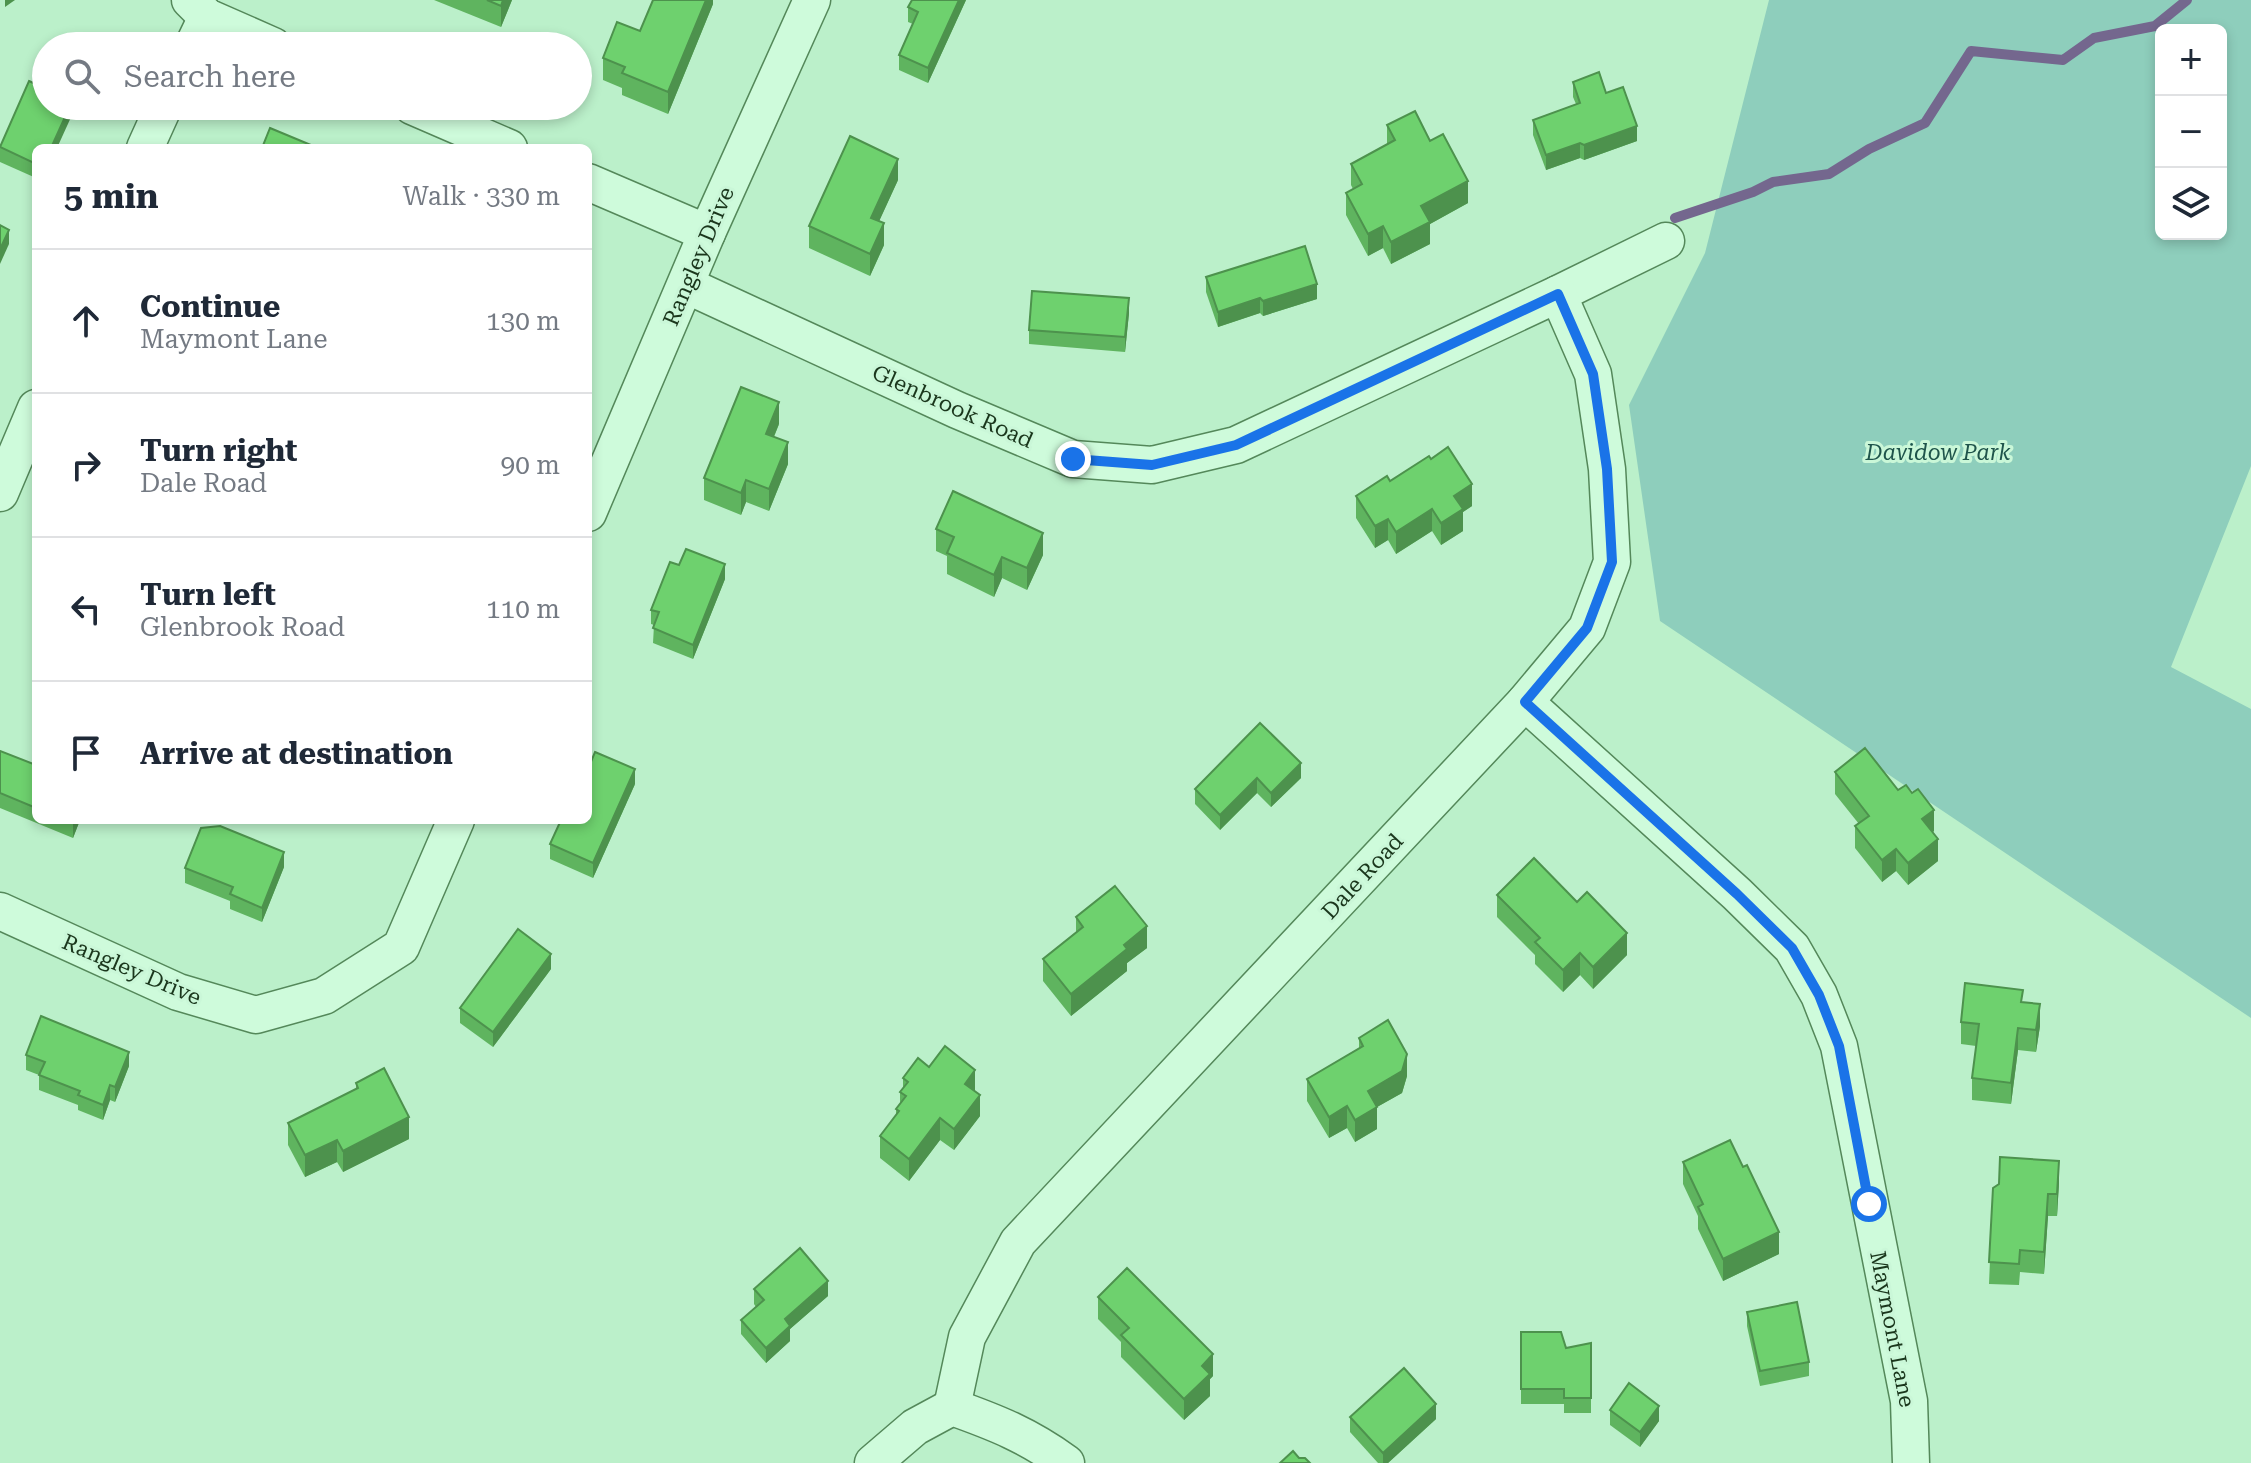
<!DOCTYPE html>
<meta charset="utf-8">
<style>
body{margin:0;font-family:"Roboto Serif",serif;background:#f6f6f7;color:#1f2937}
.controls{position:absolute;right:24px;top:24px;display:grid;overflow:hidden;border-radius:12px;box-shadow:0 4px 12px #0003}
.controls button{width:72px;height:72px;display:grid;place-items:center;padding:0;border:0;border-bottom:2px solid #e0e1e3;background:#fff;color:#1f2937;font:40px sans-serif}
.stop{position:absolute;width:24px;height:24px;margin:-18px;border:6px solid #1a73e8;border-radius:50%;background:#fff}
.stop.end{background:#1a73e8;border-color:#fff;box-shadow:0 2px 8px #0008}
.list{margin:0;padding:0;list-style:none}
h2{display:flex;justify-content:space-between;align-items:center;height:104px;margin:0;padding:0 32px;font-size:34px}
h2 small{font-size:26px;font-weight:400;color:#747a83}
.list li{display:grid;grid-template-columns:52px 1fr auto;gap:24px;align-items:center;box-sizing:border-box;height:144px;padding:0 32px;border-top:2px solid #e0e1e3}
.list b{display:block;font-size:30px;white-space:nowrap}
.list p{margin:0;font-size:26px;white-space:nowrap;color:#747a83}
.list em{font-size:26px;font-style:normal;color:#747a83}
.icon{flex:none;width:44px;height:44px;fill:none;stroke:currentColor;stroke-width:2;stroke-linecap:round;stroke-linejoin:round}
.map{position:relative;flex:none;width:2251px;height:1463px;overflow:hidden}
.search{position:absolute;background:#fff;box-shadow:0 4px 12px #0003;left:32px;top:32px;width:560px;height:88px;display:flex;align-items:center;gap:20px;box-sizing:border-box;padding:0 28px;border-radius:44px;color:#747a83;font-size:30px}
.panel{position:absolute;background:#fff;box-shadow:0 4px 12px #0003;left:32px;top:144px;width:560px;height:680px;border-radius:12px}
.map>svg:first-child{display:block}
.green{fill:#8ecebc;fill-rule:evenodd}
.lines{fill:none;stroke-linecap:round;stroke-linejoin:round}
.stream{stroke:#74678e;stroke-width:10}
.street-casing{stroke:#54885a;stroke-width:39}
.street{stroke:#cefbdb;stroke-width:36}
.wall{fill:#5fb45f}
.shaded-wall{fill:#4d924d}
.building{fill:#6ed16e;stroke:#4d924d;stroke-width:2}
.route{stroke:#1a73e8;stroke-width:10}
.labels{text-anchor:middle;stroke-width:6;stroke-linejoin:round;paint-order:stroke}
.street-label{font-size:22px;fill:#1a361c;stroke:#caf7d8}
.park-label{font-size:22px;font-style:italic;fill:#1f544b;stroke:#caf7d8}
</style>
<div class="map">
<svg width="2251" height="1463" viewBox="0 0 2251 1463">
<rect width="100%" height="100%" fill="#bbf0ca"/>
<path class="green" d="M1769 0H2251V466L2171 667 2251 709V1018L1660 621 1629 405 1705 253ZM2161 30H2221V234H2161Z"/>
<g class="lines">
<path class="stream" d="M1675 218 1753 192 1773 182 1829 174 1869 149 1925 123 1971 51 2063 60 2094 38 2155 26 2187 0"/>
<g class="street-casing">
<g id="street">
<path d="M190 0 207 17 273 46"/>
<path d="M193 46 207 17"/>
<path d="M412 106 509 148"/>
<path d="M145 148 164 106"/>
<path d="M588 182 707 233"/>
<path d="M686 285 957 410 1073 459 1152 465 1236 445 1558 294 1666 241"/>
<path d="M0 493 36 408"/>
<path d="M588 513 707 233 812 0"/>
<path d="M1525 702 1737 894 1792 948 1819 995 1839 1046 1909 1401 1911 1463"/>
<path d="M0 911 178 992 256 1015 324 996 401 947 456 820"/>
<path d="M952 1407 967 1337 1018 1242 1525 702 1587 628 1612 562 1607 469 1593 374 1558 294"/>
<path d="M873 1463 915 1427 952 1407C997 1423 1027 1435 1066 1463"/>
</g>
</g>
<use href="#street" class="street"/>
</g>
<g class="wall">
<path d="M434 0H512L501 27Z"/>
<path d="M713 0V4L668 114 622 95V88L603 80V58L640 31Z"/>
<path d="M966 0 928 83 899 70V55L913 24 908 22V7Z"/>
<path d="M1573 82 1606 93 1637 141 1584 160 1580 158 1546 170 1533 135V120L1576 104 1573 97Z"/>
<path d="M72 106V115L36 148V178L0 162V145Z"/>
<path d="M1387 125 1430 141 1468 203 1430 224V244L1391 264 1383 248 1368 256 1346 215V193L1353 189 1351 185V164L1387 145Z"/>
<path d="M898 180 879 221 884 245 870 276 809 248V226Z"/>
<path d="M1206 277 1317 299 1263 316 1260 313 1218 327 1206 292Z"/>
<path d="M1129 313 1125 352 1029 344V330Z"/>
<path d="M779 424 774 437 788 464 769 511 746 502 741 515 704 500V478Z"/>
<path d="M1390 481 1472 506 1463 512V531L1441 545 1432 531 1396 554 1388 540 1375 548 1356 518V496Z"/>
<path d="M936 529 1043 555 1027 590 1002 578 994 597 947 574V556L936 551Z"/>
<path d="M679 565 725 579 693 659 653 643 654 625 651 624V610Z"/>
<path d="M1260 723 1301 778 1271 807 1257 793 1220 830 1195 804V789Z"/>
<path d="M0 751 36 765V820H80L73 838 0 808Z"/>
<path d="M1835 772 1898 790 1934 831 1933 832 1938 861 1908 885 1896 871 1882 882 1855 848V826L1859 824 1835 794Z"/>
<path d="M635 784 593 878 550 859V844Z"/>
<path d="M284 867 262 922 230 909V901L185 883V868Z"/>
<path d="M1497 895 1627 955 1593 989 1580 975 1563 992 1535 964V955L1497 917Z"/>
<path d="M1076 917 1147 948 1127 963V971L1071 1016 1043 981V959L1076 932Z"/>
<path d="M551 969 493 1047 460 1023V1008Z"/>
<path d="M2023 1002 2040 1026 2036 1052 2018 1050 2011 1104 1972 1100V1078L1976 1046 1961 1044V1022Z"/>
<path d="M1359 1038 1407 1076 1402 1093 1377 1107V1129L1355 1142 1347 1128 1329 1138 1307 1101V1079L1359 1049Z"/>
<path d="M26 1055 129 1066 115 1102 110 1100 103 1120 78 1110V1105L39 1090V1075L26 1070Z"/>
<path d="M929 1067 975 1091 980 1116 954 1150 940 1140 909 1181 880 1158V1136L896 1115V1109L900 1104V1092L903 1088V1078Z"/>
<path d="M356 1083 409 1139 343 1172 337 1162 305 1177 288 1145V1123L356 1089Z"/>
<path d="M1683 1162 1779 1254 1723 1281 1698 1229V1216L1683 1184Z"/>
<path d="M2059 1182 2057 1216H2048L2044 1274 2020 1272 2019 1285 1989 1284 1993 1188Z"/>
<path d="M754 1289 828 1296 790 1329V1341L766 1363 741 1334V1320L756 1307 754 1304Z"/>
<path d="M1098 1297 1213 1376 1210 1379V1396L1184 1420 1121 1357V1342L1098 1319Z"/>
<path d="M1747 1312 1809 1362V1376L1760 1386 1747 1326Z"/>
<path d="M1521 1332 1566 1348 1591 1343V1413H1564V1404H1521Z"/>
<path d="M1610 1410 1659 1421 1640 1447 1610 1425Z"/>
<path d="M1350 1417 1436 1419 1388 1463H1378L1350 1432Z"/>
</g>
<g class="shaded-wall">
<path d="M5 0H15L5 7Z"/>
<path d="M503 0H512L501 27V6Z"/>
<path d="M706 0H713V4L668 114V92Z"/>
<path d="M959 0H966L928 83V68Z"/>
<path d="M70 106H72V115L57 148H51Z"/>
<path d="M1637 126V141L1584 160V145Z"/>
<path d="M1580 143V158L1546 170V155Z"/>
<path d="M898 159V180L871 239V218Z"/>
<path d="M1468 181V203L1430 224V244L1391 264V242L1421 206Z"/>
<path d="M884 223V245L870 276V254Z"/>
<path d="M1383 226V248L1368 256V234Z"/>
<path d="M9 230V244L0 264V249Z"/>
<path d="M1317 284V299L1263 316V301Z"/>
<path d="M1129 298V313L1125 352V337Z"/>
<path d="M1260 298V313L1218 327V312Z"/>
<path d="M779 402V424L766 455V434Z"/>
<path d="M788 442V464L769 511V489Z"/>
<path d="M746 480V502L741 515V493Z"/>
<path d="M1472 484V506L1463 512V531L1441 545V523L1454 496Z"/>
<path d="M1432 509V531L1396 554V532Z"/>
<path d="M1388 519V540L1375 548V526Z"/>
<path d="M1043 533V555L1027 590V568Z"/>
<path d="M1002 557V578L994 597V575Z"/>
<path d="M725 564V579L693 659V645Z"/>
<path d="M1301 763V778L1271 807V793Z"/>
<path d="M635 769V784L593 878V863Z"/>
<path d="M1257 778V793L1220 830V815Z"/>
<path d="M1934 810V831L1922 840V819Z"/>
<path d="M74 820H80L73 838V823Z"/>
<path d="M1938 839V861L1908 885V863Z"/>
<path d="M1896 849V871L1882 882V860Z"/>
<path d="M284 852V867L262 922V908Z"/>
<path d="M1147 926V948L1127 963V971L1071 1016V994L1124 945Z"/>
<path d="M1627 933V955L1593 989V967Z"/>
<path d="M1580 953V975L1563 992V970Z"/>
<path d="M551 954V969L493 1047V1032Z"/>
<path d="M2040 1004V1026L2036 1052V1030Z"/>
<path d="M2018 1028V1050L2011 1104V1083Z"/>
<path d="M129 1052V1066L115 1102V1087Z"/>
<path d="M1407 1054V1076L1402 1093 1377 1107V1129L1355 1142V1120L1368 1091Z"/>
<path d="M975 1070V1092L965 1084Z"/>
<path d="M110 1085V1100L103 1120V1105Z"/>
<path d="M980 1095V1116L954 1150V1129Z"/>
<path d="M1347 1106V1128L1329 1138V1117Z"/>
<path d="M409 1117V1139L343 1172V1151Z"/>
<path d="M940 1118V1140L909 1181V1159Z"/>
<path d="M337 1140V1162L305 1177V1155Z"/>
<path d="M2059 1161V1182L2057 1216V1194Z"/>
<path d="M2048 1194V1216L2044 1274V1252Z"/>
<path d="M1779 1232V1254L1723 1281V1259Z"/>
<path d="M828 1281V1296L790 1329V1341L766 1363V1348L785 1319Z"/>
<path d="M1213 1354V1376L1210 1379V1396L1184 1420V1399L1202 1366Z"/>
<path d="M1436 1404V1419L1388 1463H1383V1453Z"/>
<path d="M1659 1406V1421L1640 1447V1432Z"/>
</g>
<g class="building">
<path d="M487 0H503L501 6Z"/>
<path d="M653 0H706L668 92 622 73 625 67 603 58 617 22 640 31Z"/>
<path d="M912 0H959L928 68 899 55 918 12 908 7Z"/>
<path d="M1599 72 1606 93 1623 87 1637 126 1584 145 1580 143 1546 155 1533 120 1580 103 1573 82Z"/>
<path d="M29 81 46 89V106H70L51 148H36V164L0 147Z"/>
<path d="M1415 111 1430 141 1443 134 1468 181 1421 206 1430 222 1391 242 1383 226 1368 234 1346 193 1362 184 1351 164 1395 140 1387 125Z"/>
<path d="M270 128 318 148H262Z"/>
<path d="M850 136 898 159 871 218 884 223 870 254 809 226Z"/>
<path d="M0 225 9 230 0 249Z"/>
<path d="M1305 246 1317 284 1263 301 1260 298 1218 312 1206 277Z"/>
<path d="M1032 291 1129 298 1125 337 1029 330Z"/>
<path d="M741 387 779 402 766 434 788 442 769 489 746 480 741 493 704 478Z"/>
<path d="M1448 447 1472 484 1454 496 1463 509 1441 523 1432 509 1396 532 1388 519 1375 526 1356 496 1387 476 1390 481 1429 456 1431 459Z"/>
<path d="M953 491 1043 533 1027 568 1002 557 994 575 947 553 954 537 936 529Z"/>
<path d="M686 549 725 564 693 645 653 628 659 612 651 610 670 562 679 565Z"/>
<path d="M1260 723 1301 763 1271 793 1257 778 1220 815 1195 789Z"/>
<path d="M1865 748 1898 790 1906 785 1912 793 1918 789 1934 810 1922 819 1938 839 1908 863 1896 849 1882 860 1855 826 1869 816 1835 772Z"/>
<path d="M0 751 36 765V808L0 793Z"/>
<path d="M595 752 635 769 593 863 550 844 561 820H588V769Z"/>
<path d="M220 826 284 852 262 908 230 894 233 887 185 868 201 828Z"/>
<path d="M1534 858 1577 902 1587 892 1627 933 1593 967 1580 953 1563 970 1535 942 1540 938 1497 895Z"/>
<path d="M1115 886 1147 926 1124 945 1127 949 1071 994 1043 959 1083 927 1076 917Z"/>
<path d="M518 929 551 954 493 1032 460 1008Z"/>
<path d="M1965 983 2023 990 2021 1002 2040 1004 2036 1030 2018 1028 2011 1083 1972 1078 1979 1024 1961 1022Z"/>
<path d="M41 1016 129 1052 115 1087 110 1085 103 1105 78 1095 80 1091 39 1075 45 1062 26 1055Z"/>
<path d="M1388 1020 1407 1054 1402 1071 1368 1091 1377 1107 1355 1120 1347 1106 1329 1117 1307 1079 1363 1046 1359 1038Z"/>
<path d="M945 1046 975 1070 965 1084 980 1095 954 1129 940 1118 909 1159 880 1136 899 1111 896 1109 906 1096 900 1092 908 1082 903 1078 918 1058 929 1067Z"/>
<path d="M384 1068 409 1117 343 1151 337 1140 305 1155 288 1123 358 1088 356 1083Z"/>
<path d="M1730 1140 1743 1167 1747 1165 1779 1232 1723 1259 1698 1207 1703 1204 1683 1162Z"/>
<path d="M2000 1157 2059 1161 2057 1194H2048L2044 1252 2020 1250 2019 1264 1989 1262 1993 1188 1999 1184Z"/>
<path d="M800 1248 828 1281 785 1319 790 1326 766 1348 741 1320 764 1300 754 1289Z"/>
<path d="M1127 1268 1213 1354 1202 1366 1210 1374 1184 1399 1121 1335 1129 1328 1098 1297Z"/>
<path d="M1797 1302 1809 1362 1760 1371 1747 1312Z"/>
<path d="M1521 1332H1561L1566 1348 1591 1343V1398H1564V1389H1521Z"/>
<path d="M1404 1368 1436 1404 1383 1453 1350 1417Z"/>
<path d="M1629 1383 1659 1406 1640 1432 1610 1410Z"/>
<path d="M1293 1451 1299 1458H1305L1310 1463H1280Z"/>
</g>
<g class="lines">
<path class="route" d="M1073 459 1152 465 1236 445 1558 294 1593 374 1607 469 1612 562 1587 628 1525 702 1737 894 1792 948 1819 995 1839 1046 1869 1204"/>
</g>
<g class="labels">
<g class="street-label">
<text transform="translate(698 256) rotate(-67)" y="8">Rangley Drive</text>
<text transform="translate(953 406) rotate(24)" y="8">Glenbrook Road</text>
<text transform="translate(1362 876) rotate(-47)" y="8">Dale Road</text>
<text transform="translate(132 969) rotate(23)" y="8">Rangley Drive</text>
<text transform="translate(1893 1329) rotate(79)" y="8">Maymont Lane</text>
</g>
<g class="park-label">
<text x="1938" y="460">Davidow Park</text>
</g>
</g>
</svg>
<div class="controls">
<button>+</button>
<button>−</button>
<button><svg class="icon" aria-label="layers" viewBox="0 0 24 24"><path d="M12 4l9 5-9 5-9-5zM3 14l9 5 9-5"/></svg></button>
</div>
<div class="stop" style="left:1869px;top:1204px"></div>
<div class="stop end" style="left:1073px;top:459px"></div>
<div class="search"><svg class="icon" aria-label="search" viewBox="0 0 24 24"><circle cx="10" cy="10" r="6"/><path d="M15 15l6 6"/></svg>Search here</div>
<section class="panel">
<h2>5 min<small>Walk · 330 m</small></h2>
<ul class="list">
<li><svg class="icon" aria-label="ahead" viewBox="0 0 24 24"><path d="M12 20V5M6 11l6-6 6 6"/></svg><div><b>Continue</b><p>Maymont Lane</p></div><em>130 m</em></li>
<li><svg class="icon" aria-label="right" viewBox="0 0 24 24"><path d="M7 20v-9h11M14 6l5 5-5 5"/></svg><div><b>Turn right</b><p>Dale Road</p></div><em>90 m</em></li>
<li><svg class="icon" aria-label="left" viewBox="0 0 24 24"><path d="M17 20v-9H6M10 6l-5 5 5 5"/></svg><div><b>Turn left</b><p>Glenbrook Road</p></div><em>110 m</em></li>
<li><svg class="icon" aria-label="arrive" viewBox="0 0 24 24"><path d="M6 21V4h12l-3 4 3 4H6"/></svg><div><b>Arrive at destination</b></div></li>
</ul>
</section>
</div>
